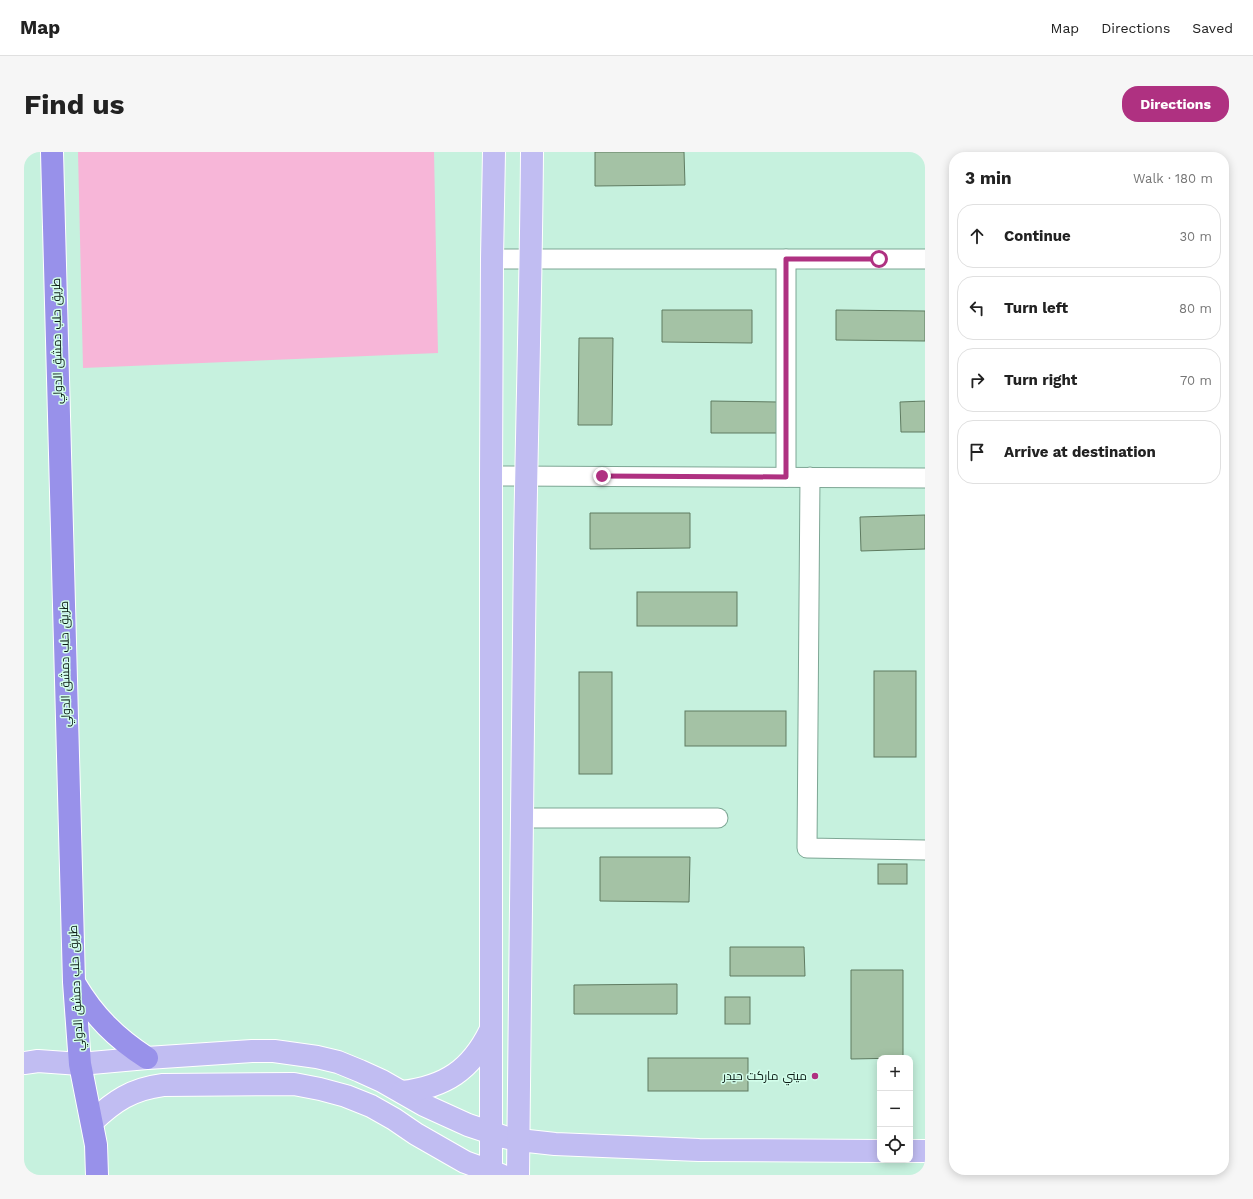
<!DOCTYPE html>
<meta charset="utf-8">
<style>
body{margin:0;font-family:"Work Sans",Cairo,sans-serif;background:#f6f6f6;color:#222}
.controls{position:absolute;right:12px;bottom:12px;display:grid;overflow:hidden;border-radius:8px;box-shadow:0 2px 10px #0003}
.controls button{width:36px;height:36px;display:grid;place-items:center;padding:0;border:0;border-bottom:1px solid #e0e0e0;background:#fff;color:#222;font:20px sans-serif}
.stop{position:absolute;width:12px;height:12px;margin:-9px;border:3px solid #af3181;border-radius:50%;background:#fff}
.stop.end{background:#af3181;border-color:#fff;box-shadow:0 1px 4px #0008}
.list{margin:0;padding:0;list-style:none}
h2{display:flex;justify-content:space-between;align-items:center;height:52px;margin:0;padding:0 16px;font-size:17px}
h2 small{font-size:13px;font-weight:400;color:#767676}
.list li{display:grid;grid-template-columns:26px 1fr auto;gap:12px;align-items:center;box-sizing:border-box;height:64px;margin:0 8px 8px;padding:0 8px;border:1px solid #e0e0e0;border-radius:16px}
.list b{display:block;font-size:15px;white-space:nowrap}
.list em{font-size:13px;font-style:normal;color:#767676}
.icon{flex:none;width:22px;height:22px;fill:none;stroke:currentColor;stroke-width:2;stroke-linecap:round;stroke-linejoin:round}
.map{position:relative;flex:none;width:901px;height:1023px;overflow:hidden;border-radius:16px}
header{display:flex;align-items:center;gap:24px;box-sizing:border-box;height:56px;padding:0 20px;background:#fff;border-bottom:1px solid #e0e0e0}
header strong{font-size:19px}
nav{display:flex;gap:22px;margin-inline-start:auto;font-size:14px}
.intro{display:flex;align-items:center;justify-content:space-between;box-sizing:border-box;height:96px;padding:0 24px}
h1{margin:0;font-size:28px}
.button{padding:10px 18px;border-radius:16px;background:#af3181;color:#fff;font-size:14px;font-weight:700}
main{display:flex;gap:24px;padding:0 24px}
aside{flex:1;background:#fff;border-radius:16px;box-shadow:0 2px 10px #0003}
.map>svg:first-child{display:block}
.green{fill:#f7b6d8}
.building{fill:#a4c2a5;stroke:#5f7b61}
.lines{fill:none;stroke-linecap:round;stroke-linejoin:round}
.minor-casing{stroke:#7da694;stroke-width:21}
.major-casing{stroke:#fff;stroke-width:24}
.highway-casing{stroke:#fff;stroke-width:24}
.minor{stroke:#fff;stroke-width:19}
.major{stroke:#c1bdf2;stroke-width:22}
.highway{stroke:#9891ea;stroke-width:22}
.route{stroke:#af3181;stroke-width:5}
.poi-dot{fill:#af3181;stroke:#d3feeb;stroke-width:1.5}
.labels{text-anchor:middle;stroke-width:3;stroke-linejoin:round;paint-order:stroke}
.street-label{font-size:12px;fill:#0a1a14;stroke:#d3feeb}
.poi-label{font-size:12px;fill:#0a1a14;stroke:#d3feeb;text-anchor:end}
</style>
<header>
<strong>Map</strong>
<nav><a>Map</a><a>Directions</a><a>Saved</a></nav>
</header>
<div class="intro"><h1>Find us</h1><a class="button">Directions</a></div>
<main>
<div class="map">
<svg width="901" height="1023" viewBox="0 0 901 1023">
<rect width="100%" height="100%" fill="#c6f1de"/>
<path class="green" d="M54 0H410L414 201 59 216Z"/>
<g class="building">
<path d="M571 0H660L661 33 571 34Z"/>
<path d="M638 158H728V191L638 190Z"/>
<path d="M812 158 901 159V189L812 188Z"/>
<path d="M555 186H589L588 273H554Z"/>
<path d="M687 249 754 250V281H687Z"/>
<path d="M901 249V280H877L876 250Z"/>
<path d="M566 361H666V396L566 397Z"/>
<path d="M901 363V397L837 399 836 365Z"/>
<rect x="613" y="440" width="100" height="34"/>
<rect x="850" y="519" width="42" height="86"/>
<rect x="555" y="520" width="33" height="102"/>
<rect x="661" y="559" width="101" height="35"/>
<path d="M576 705H666L665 750 576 749Z"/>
<rect x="854" y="712" width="29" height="20"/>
<path d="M706 795H780L781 824H706Z"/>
<path d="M827 818H879V906L827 907Z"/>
<path d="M653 832V862H550V833Z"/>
<rect x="701" y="845" width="25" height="27"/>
<rect x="624" y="906" width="100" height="33"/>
</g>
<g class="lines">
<g class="minor-casing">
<g id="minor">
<path d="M468 107H901"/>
<path d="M467 324 901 326"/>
<path d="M762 325V107"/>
<path d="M786 325 783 696 901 698"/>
<path d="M497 666H694"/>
</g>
</g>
<g class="major-casing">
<g id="major">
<path d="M0 911 14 909 56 912 123 906 228 899H250L293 905 314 910 336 919 358 929 400 953 444 973 480 985 495 988 531 992 675 998 856 999"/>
<path d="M378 940C421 935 447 918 466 879"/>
<path d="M68 970C90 949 108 937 139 933L270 932 296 937 322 944 347 954 370 967 392 982 441 1010 477 1023"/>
<path d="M886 999H901"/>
<path d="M467 1020V324L468 107 470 0"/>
<path d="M494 1023C497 814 498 605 501 396 503 264 507 132 508 0"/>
</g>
</g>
<g class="highway-casing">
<g id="highway">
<path d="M28 0 50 830 56 912 72 993 73 1023"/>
<path d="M51 832C70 864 92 886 123 906"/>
</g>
</g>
<use href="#minor" class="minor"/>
<use href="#major" class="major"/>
<use href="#highway" class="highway"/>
</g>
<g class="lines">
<path class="route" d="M578 324 762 325V107H855"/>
</g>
<circle class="poi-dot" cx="791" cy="924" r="4"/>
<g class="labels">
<g class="street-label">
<text transform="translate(33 189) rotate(-91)" y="4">طريق حلب دمشق الدولي</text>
<text transform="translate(41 512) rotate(-91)" y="4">طريق حلب دمشق الدولي</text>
<text transform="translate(52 836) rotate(-93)" y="4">طريق حلب دمشق الدولي</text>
</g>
<g class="poi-label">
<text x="783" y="928">ميني ماركت حيدر</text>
</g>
</g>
</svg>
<div class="controls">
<button>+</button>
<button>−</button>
<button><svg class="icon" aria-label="locate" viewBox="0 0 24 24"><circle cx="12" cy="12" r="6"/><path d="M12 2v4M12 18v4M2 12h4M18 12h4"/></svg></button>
</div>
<div class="stop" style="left:855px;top:107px"></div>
<div class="stop end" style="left:578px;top:324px"></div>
</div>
<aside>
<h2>3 min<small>Walk · 180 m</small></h2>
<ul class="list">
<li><svg class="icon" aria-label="ahead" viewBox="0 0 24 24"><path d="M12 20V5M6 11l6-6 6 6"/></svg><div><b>Continue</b></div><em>30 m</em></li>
<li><svg class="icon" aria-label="left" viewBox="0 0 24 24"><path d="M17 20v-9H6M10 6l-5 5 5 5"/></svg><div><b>Turn left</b></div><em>80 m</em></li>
<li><svg class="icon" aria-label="right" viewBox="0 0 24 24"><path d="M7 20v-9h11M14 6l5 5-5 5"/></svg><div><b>Turn right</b></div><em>70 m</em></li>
<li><svg class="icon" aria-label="arrive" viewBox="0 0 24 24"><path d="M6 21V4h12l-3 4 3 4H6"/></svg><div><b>Arrive at destination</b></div></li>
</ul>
</aside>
</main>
